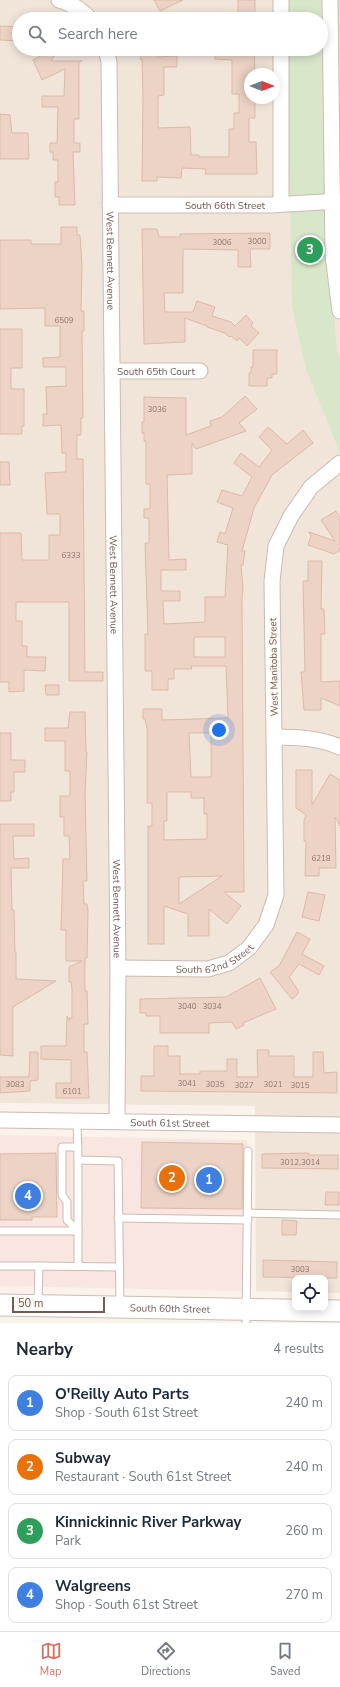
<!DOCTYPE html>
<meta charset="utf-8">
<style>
body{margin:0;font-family:"Nunito Sans",sans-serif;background:#f6f6f7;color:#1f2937}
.controls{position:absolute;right:12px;bottom:12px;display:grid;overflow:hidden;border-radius:8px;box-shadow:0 2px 10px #0003}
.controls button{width:36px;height:36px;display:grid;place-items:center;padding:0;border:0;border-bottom:1px solid #e0e1e3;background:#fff;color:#1f2937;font:20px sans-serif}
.compass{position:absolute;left:244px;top:68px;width:36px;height:36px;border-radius:50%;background:#fff;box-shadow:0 2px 10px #0003;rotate:90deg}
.scale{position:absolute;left:12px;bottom:10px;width:93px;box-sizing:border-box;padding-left:4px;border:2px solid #725a51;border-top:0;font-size:11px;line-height:14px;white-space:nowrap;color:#725a51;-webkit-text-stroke:3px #fdf8f1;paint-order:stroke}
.you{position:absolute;left:219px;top:730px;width:14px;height:14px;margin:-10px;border:3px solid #fff;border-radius:50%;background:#1a73e8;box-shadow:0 0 0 6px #1a73e833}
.badge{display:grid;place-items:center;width:26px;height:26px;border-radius:50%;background:#d5725f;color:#fff;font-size:13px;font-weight:700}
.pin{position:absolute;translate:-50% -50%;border:2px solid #fff;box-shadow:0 1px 4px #0006}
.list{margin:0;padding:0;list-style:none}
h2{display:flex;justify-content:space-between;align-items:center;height:52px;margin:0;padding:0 16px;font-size:17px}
h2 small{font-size:13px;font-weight:400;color:#747a83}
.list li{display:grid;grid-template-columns:26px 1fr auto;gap:12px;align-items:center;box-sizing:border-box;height:56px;margin:0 8px 8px;padding:0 8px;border:1px solid #e0e1e3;border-radius:8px}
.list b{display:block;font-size:15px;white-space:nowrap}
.list p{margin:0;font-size:13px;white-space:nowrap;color:#747a83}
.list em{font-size:13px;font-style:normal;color:#747a83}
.icon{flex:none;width:22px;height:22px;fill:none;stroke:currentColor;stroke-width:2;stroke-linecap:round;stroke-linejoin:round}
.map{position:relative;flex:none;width:340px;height:1323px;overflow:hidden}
.search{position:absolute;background:#fff;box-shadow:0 2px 10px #0003;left:12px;right:12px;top:12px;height:44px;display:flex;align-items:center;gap:10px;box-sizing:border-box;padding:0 14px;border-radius:22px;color:#747a83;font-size:15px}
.sheet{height:308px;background:#fff}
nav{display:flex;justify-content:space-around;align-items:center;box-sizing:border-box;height:56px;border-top:1px solid #e0e1e3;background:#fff;font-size:11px;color:#747a83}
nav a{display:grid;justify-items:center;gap:2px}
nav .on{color:#d5725f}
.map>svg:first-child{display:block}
.residential{fill:#f1e5da;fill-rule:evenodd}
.commercial{fill:#f9e6e0}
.green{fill:#d8e7ca}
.building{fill:#ecd3c6;stroke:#ddb9a8;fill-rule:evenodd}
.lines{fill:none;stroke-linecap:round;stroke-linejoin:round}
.service-casing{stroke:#cbbbb2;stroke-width:9}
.minor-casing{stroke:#cbbbb2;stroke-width:17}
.secondary-casing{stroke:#cebbb0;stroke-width:23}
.service{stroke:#fff;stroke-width:7}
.minor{stroke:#fff;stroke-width:15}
.secondary{stroke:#fff;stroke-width:21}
.labels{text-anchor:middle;stroke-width:4;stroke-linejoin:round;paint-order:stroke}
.number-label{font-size:8px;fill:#90786e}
.street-label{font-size:10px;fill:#725a51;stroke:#fdf8f1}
</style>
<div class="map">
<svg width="340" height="1323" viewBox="0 0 340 1323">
<rect width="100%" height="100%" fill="#faf3eb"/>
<path class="residential" d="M0 0H340V1293H325V1278H295V1292L256 1291 255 1106 0 1103ZM19 19H321V49H19ZM250 74H274V98H250Z"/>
<path class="commercial" d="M0 1135 247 1140 241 1291 0 1286Z"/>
<path class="green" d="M286 0H340V192H324L337 351 340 358V453L306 369 292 307 287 49H321V19H287Z"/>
<g class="building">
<path d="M154 0H183L160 11Z"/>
<rect x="238" y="0" width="17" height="17"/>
<path d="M0 26 19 27V41L0 40Z"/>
<path d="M53 49H59L51 61H82L79 62V119H74V143H80V152H73L75 205H59V197H55V182H58V160H53V152H50V143H57L58 107H42V96H64L65 69 42 80 33 60Z"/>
<path d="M139 49H156L157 57 177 56V67H164V95L158 96V128L190 127 191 155H199V157H229V129H234V113H239V94H232V60L215 59V49H254L255 74H250V98H255V118H249V142H256L257 174H205L206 169 182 168 181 178 157 177V181H142L143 97 142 59 141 60Z"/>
<path d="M0 114 10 115 12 133H28L29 159H0Z"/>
<path d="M61 227H77V235H80L82 266 81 311H84V331H82L83 418H81V435H77V459H83L85 672H103V681H69V602H16V621H22V646H27V657H46L45 671 24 670V691L9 692V682H0V533H21L22 560H49V535H60V514H47L45 473 66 472V453H62L61 425 43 426V414H47L46 387 66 386V367H43V358L60 357V326H45V308L0 309V240H31V244H61Z"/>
<path d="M142 229H157L159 237H180V234L270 233V249H250L251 267H238V250L183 249V293H164L165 312H193L197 301 215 307 212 316 231 322 235 326 246 315 253 323 251 326 259 333 247 346 239 338 237 341 231 336 229 337 225 333 207 327V326L185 318V342L144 344Z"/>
<path d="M0 329H22V368H11V389H24V426H22V434H0Z"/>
<path d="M253 350H277V374H272V378H267V386H249V373H251V367H253Z"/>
<path d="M245 396 257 409 239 423 246 431 196 449 192 443V474L167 475 169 560 186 559V570H161V591H180V601H163L164 624 205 622V597H225L228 545 217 542 220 532 225 534 233 508 217 502 222 490 242 496 252 477 234 463 241 453 259 467 272 450 259 437 268 427 287 444 303 430 313 443 272 475 254 508 242 551H245L243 565H241L243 589 242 597 244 892H224L241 906 227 924 209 909V936H188V914L164 906V944H148V826H152V803H147V728L145 719H143V709H162V720L228 718 226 666H191L192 669H174V679H168V690H152V671H145V634H148L145 543H149V518H144V509H150V484H146V441H144V433H142V422H144V397L186 398V435L211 426 210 421 222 417ZM194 637H225V657H194ZM189 733H211V777H191ZM167 792H191V798H204V814H207V839L164 840V821H167ZM222 876 196 893 179 904V877Z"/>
<path d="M0 462H9L10 485H0Z"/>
<path d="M336 511 340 518V550L334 554 308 545 311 536 309 532 335 541 321 520Z"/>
<path d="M308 561H322L321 609H324L325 634H321V682L340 681V706L321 698V710H304L301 672H305L303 581H308Z"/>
<path d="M45 685H59V695H46Z"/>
<path d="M70 712H85L86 752H87L85 793 87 881H83L84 904H87L88 911 87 958H85V991H87L88 1024H84V1052H87L89 1098H56V1083H71V1060L41 1059V1046H66L67 1016 69 1021V1018H72V989L71 982H69V967L82 961H66V930H61L63 859H70L69 836H64V817H60V796H70V771H65V741H45V728H68Z"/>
<path d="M0 733H11V760H25V772H14V792H11V801H0Z"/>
<path d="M296 770H312V805L330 774 340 780V826L335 817 336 868H319V876H305L306 841H304V820L306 815 296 808Z"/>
<path d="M0 824H34V836H13L14 859 29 858V868H11L12 910H14L15 952H16V979L56 981 13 1007V1056L0 1055Z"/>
<path d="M308 892 325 895 319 921 302 917Z"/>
<path d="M297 932 310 939 302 954 324 966 319 975 299 964 289 977 298 990V994L292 999 270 972 279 966Z"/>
<path d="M260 978 276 1009 243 1023 244 1025 236 1029 232 1022 209 1023V1033H160V1016H146V1013H140V999L226 997Z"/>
<path d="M154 1046H168V1056H180V1074H200V1071H227V1059H237V1077H258L257 1050H269V1056H294V1077H313V1052H323L324 1073 337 1072V1093L141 1091V1076H154Z"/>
<path d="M30 1052H38V1080L30 1081V1091L0 1093V1077H29Z"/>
<path d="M142 1142 243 1144 242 1209 141 1208Z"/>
<path d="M56 1153 57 1217H32V1220H0V1154Z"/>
<path d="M309 1153V1155H338V1169L262 1168V1154Z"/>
<path d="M326 1192H339V1205H325Z"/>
<path d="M282 1220 297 1221 296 1235H282Z"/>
<path d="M263 1260 337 1262V1278L263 1277Z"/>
</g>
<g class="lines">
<g class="service-casing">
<g id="service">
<path d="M77 1121 78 1160 118 1161 120 1305"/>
<path d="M78 1147H62V1195L67 1202V1220L78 1231V1266"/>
<path d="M248 1213 340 1215"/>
<path d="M118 1218 248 1220"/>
<path d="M0 1231H78V1160"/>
<path d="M0 1266H39"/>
<path d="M38 1303 39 1266 119 1267"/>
<path d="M246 1323 248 1151"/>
</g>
</g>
<g class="minor-casing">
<g id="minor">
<path d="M59 0C70 3 82 10 90 19"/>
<path d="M281 0V19"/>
<path d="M330 0 333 255 340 311"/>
<path id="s1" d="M106 49 109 62 118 968 117 1121"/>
<path d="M281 204V49"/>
<path id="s2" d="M110 205H271L340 201"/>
<path id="s3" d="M112 371H200"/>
<path d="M275 737C297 737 319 738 340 747"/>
<path id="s4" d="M118 968 208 969 229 963 249 948 266 925 276 895 272 581 276 546 291 516 311 487 340 463"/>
<path id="s5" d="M0 1120 340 1125"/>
</g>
</g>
<g class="secondary-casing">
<g id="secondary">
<path id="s6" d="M0 1305 340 1311"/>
</g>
</g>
<use href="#service" class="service"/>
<use href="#minor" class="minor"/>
<use href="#secondary" class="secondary"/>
</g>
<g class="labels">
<g class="number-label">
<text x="257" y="244">3000</text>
<text x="222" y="245">3006</text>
<text x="64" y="323">6509</text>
<text x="157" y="412">3036</text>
<text x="71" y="558">6333</text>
<text x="321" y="861">6218</text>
<text x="187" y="1009">3040</text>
<text x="212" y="1009">3034</text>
<text x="187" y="1086">3041</text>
<text x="15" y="1087">3083</text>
<text x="215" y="1087">3035</text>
<text x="273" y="1087">3021</text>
<text x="244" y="1088">3027</text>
<text x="300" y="1088">3015</text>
<text x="72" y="1094">6101</text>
<text x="300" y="1165">3012,3014</text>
<text x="300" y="1272">3003</text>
</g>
<g class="street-label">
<text dy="4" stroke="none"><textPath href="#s2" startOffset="115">South 66th Street</textPath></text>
<text dy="4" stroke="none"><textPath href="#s1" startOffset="212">West Bennett Avenue</textPath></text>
<text dy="4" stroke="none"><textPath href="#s3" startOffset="44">South 65th Court</textPath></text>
<text dy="4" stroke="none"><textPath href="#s1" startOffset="536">West Bennett Avenue</textPath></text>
<text transform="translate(273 667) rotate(-91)" y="4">West Manitoba Street</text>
<text dy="4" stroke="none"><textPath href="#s1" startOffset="860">West Bennett Avenue</textPath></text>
<text dy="4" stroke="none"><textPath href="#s4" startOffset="99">South 62nd Street</textPath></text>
<text dy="4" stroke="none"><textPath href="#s5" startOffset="170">South 61st Street</textPath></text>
<text dy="4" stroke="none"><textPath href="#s6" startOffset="170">South 60th Street</textPath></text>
</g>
</g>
</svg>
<div class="controls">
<button><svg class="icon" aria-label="locate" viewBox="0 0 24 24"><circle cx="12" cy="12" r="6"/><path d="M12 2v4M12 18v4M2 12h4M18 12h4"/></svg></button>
</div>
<svg class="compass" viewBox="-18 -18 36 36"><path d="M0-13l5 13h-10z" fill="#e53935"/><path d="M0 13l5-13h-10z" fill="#747a83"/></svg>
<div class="scale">50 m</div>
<div class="you"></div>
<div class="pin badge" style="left:209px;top:1180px;background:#3f7fe0">1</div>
<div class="pin badge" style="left:172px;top:1178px;background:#e8710a">2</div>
<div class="pin badge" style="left:310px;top:250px;background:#2e9e5b">3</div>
<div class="pin badge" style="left:28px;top:1196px;background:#3f7fe0">4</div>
<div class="search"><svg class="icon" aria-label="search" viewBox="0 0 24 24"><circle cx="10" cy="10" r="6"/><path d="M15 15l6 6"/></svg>Search here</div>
</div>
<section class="sheet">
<h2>Nearby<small>4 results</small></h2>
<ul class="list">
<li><span class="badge" style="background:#3f7fe0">1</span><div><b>O'Reilly Auto Parts</b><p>Shop · South 61st Street</p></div><em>240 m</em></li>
<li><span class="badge" style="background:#e8710a">2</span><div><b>Subway</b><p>Restaurant · South 61st Street</p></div><em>240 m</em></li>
<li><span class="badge" style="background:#2e9e5b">3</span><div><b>Kinnickinnic River Parkway</b><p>Park</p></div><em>260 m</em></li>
<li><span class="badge" style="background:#3f7fe0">4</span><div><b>Walgreens</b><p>Shop · South 61st Street</p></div><em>270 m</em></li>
</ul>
</section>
<nav>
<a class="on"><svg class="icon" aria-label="map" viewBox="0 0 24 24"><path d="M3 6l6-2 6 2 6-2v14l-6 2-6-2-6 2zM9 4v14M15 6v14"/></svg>Map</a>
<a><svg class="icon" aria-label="directions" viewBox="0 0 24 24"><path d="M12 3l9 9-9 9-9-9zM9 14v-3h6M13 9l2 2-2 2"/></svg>Directions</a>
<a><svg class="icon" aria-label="saved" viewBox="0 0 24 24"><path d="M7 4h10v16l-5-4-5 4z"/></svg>Saved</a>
</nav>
